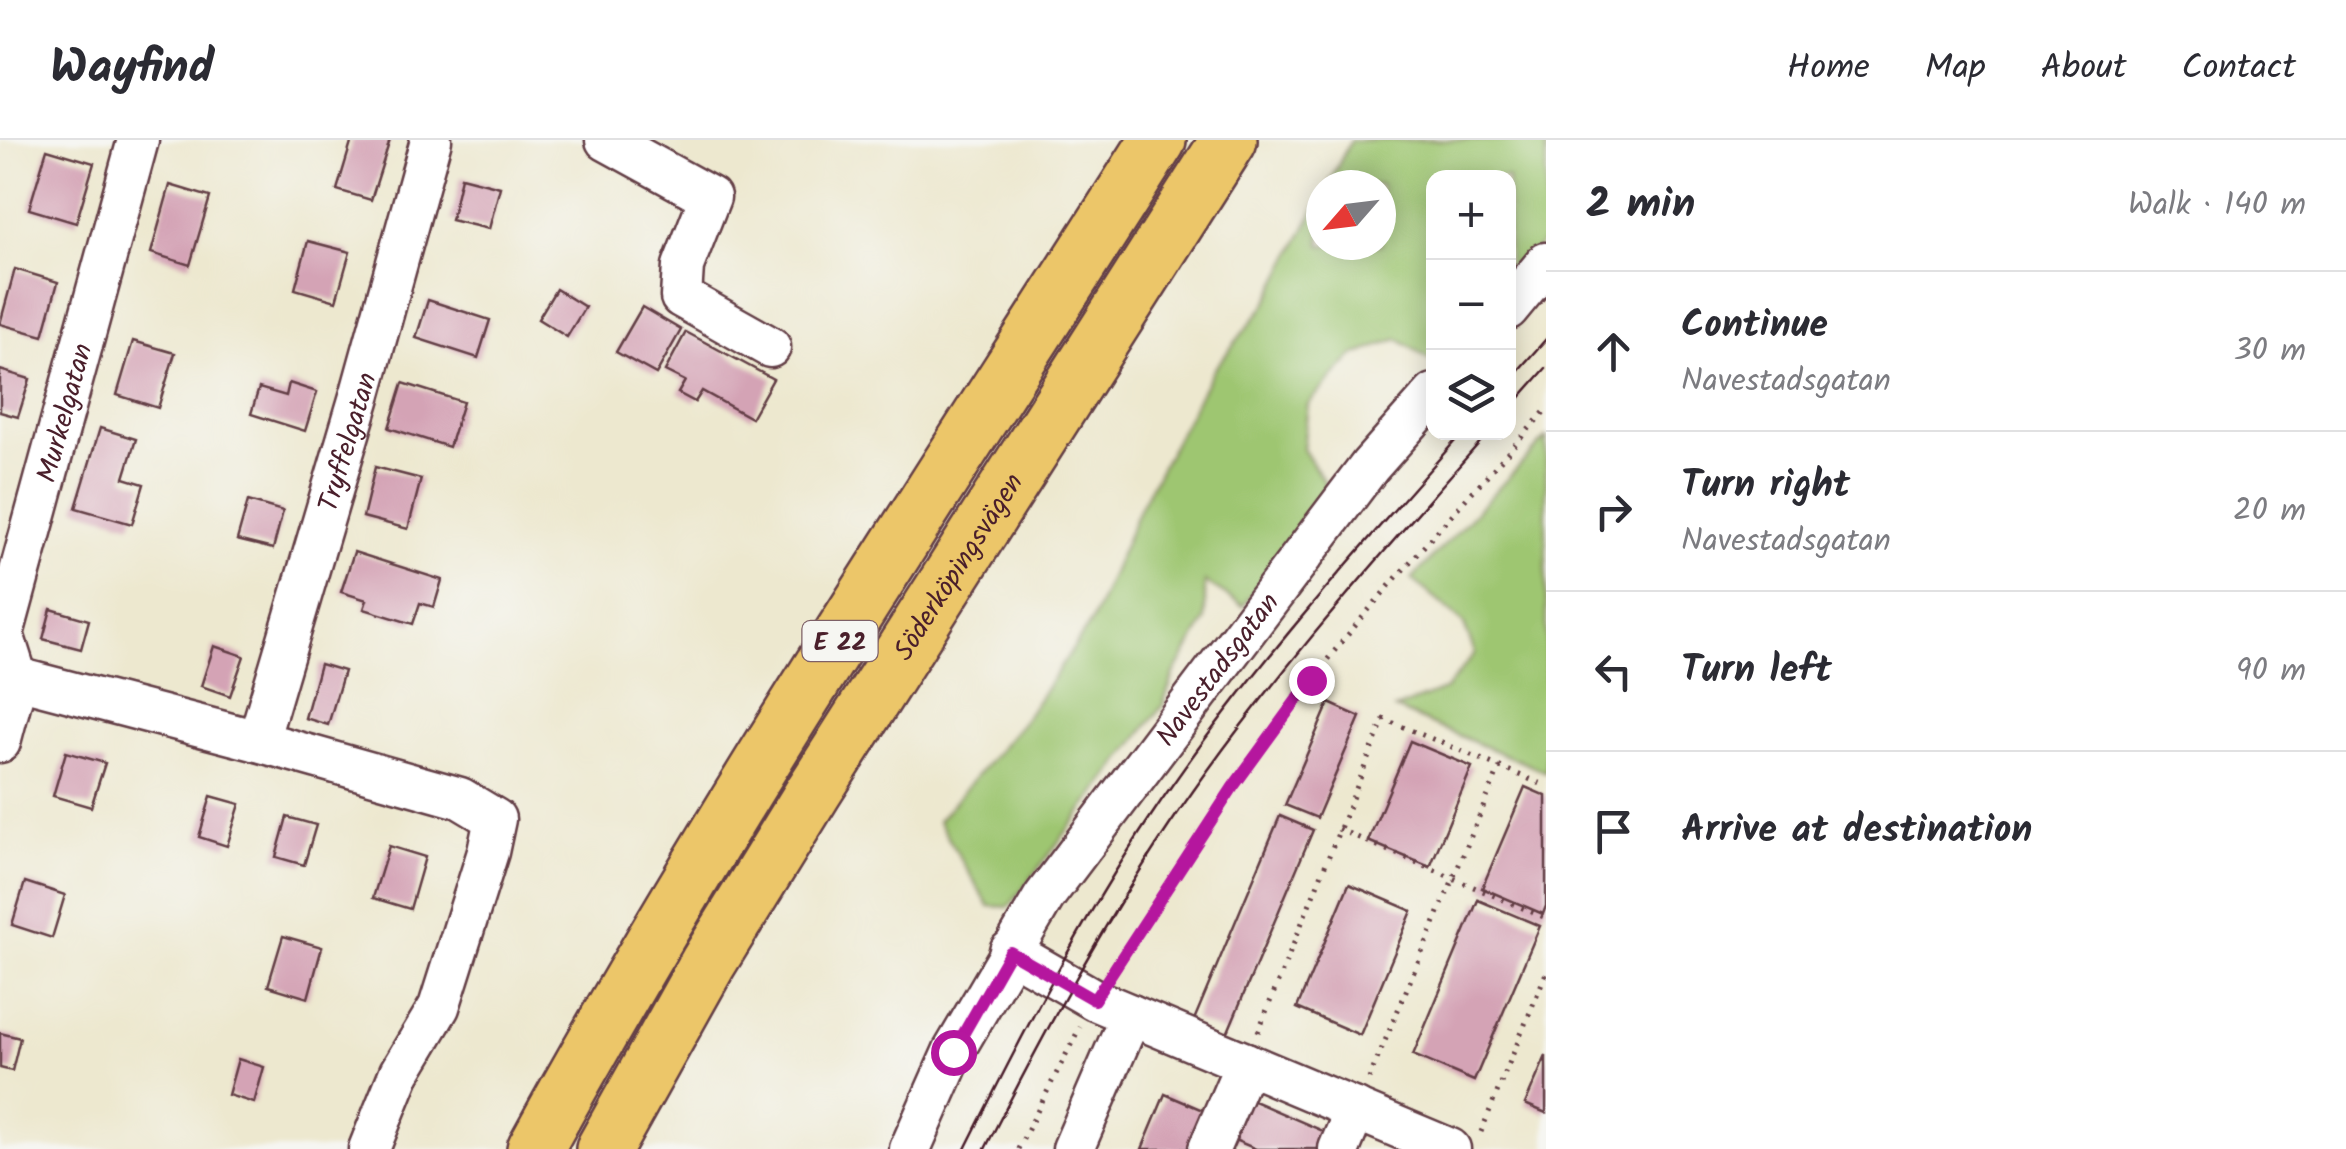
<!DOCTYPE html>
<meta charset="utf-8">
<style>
body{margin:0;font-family:Kalam,sans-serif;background:#f2f2f3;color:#2b2b33}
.controls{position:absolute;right:30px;top:30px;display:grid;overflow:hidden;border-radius:20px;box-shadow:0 5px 25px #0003}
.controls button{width:90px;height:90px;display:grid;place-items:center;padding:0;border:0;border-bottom:2px solid #e1e1e2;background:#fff;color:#2b2b33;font:50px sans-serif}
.compass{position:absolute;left:1306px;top:30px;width:90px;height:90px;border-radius:50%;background:#fff;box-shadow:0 5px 25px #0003;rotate:242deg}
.stop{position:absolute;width:30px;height:30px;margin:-22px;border:8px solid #b5179e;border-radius:50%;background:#fff}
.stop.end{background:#b5179e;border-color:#fff;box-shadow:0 2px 10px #0008}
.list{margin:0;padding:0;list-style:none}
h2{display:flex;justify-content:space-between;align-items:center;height:130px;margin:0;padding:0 40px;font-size:42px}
h2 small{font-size:32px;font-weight:400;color:#7c7c81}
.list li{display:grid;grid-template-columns:65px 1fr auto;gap:30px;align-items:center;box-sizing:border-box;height:160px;padding:0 40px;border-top:2px solid #e1e1e2}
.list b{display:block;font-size:38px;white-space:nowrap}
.list p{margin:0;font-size:32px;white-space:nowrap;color:#7c7c81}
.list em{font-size:32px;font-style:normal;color:#7c7c81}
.icon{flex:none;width:55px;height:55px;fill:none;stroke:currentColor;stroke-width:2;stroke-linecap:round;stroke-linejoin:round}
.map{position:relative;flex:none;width:1546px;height:1009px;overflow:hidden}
header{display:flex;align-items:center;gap:60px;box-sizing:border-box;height:140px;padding:0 50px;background:#fff;border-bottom:2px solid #e1e1e2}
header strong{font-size:48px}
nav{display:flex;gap:55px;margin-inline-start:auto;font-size:35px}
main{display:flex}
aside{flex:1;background:#fff}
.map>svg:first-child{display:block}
.green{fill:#9ec671;stroke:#74724e;stroke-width:2.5}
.building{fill:#d4a3b5}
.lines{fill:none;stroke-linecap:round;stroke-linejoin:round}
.minor-casing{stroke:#623d44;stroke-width:45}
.highway-casing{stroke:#623d44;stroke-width:60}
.path{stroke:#623d44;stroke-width:5;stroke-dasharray:2.5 8;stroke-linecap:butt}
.minor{stroke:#fff;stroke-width:40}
.highway{stroke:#ecc669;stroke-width:55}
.tram{stroke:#4a1f2b;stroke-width:2.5}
.route{stroke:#b5179e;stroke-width:12}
.labels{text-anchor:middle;stroke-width:9;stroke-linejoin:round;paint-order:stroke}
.shield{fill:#f6f6f2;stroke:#7e6067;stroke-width:2.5}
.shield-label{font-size:25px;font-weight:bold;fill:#4a1f2b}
.street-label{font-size:28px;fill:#4a1f2b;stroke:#f6f6f2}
</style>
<header>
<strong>Wayfind</strong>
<nav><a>Home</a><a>Map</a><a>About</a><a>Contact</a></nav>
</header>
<main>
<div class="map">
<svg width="1546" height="1009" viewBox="0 0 1546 1009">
<rect width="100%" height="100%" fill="#f6f6f2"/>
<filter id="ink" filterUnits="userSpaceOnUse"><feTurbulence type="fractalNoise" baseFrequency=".01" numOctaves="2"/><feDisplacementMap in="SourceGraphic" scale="20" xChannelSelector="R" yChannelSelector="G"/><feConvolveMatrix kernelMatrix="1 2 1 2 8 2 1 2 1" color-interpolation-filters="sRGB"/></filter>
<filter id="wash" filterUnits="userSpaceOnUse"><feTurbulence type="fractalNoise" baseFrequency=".0048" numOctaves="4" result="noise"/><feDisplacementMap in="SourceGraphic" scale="40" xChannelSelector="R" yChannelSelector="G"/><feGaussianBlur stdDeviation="2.25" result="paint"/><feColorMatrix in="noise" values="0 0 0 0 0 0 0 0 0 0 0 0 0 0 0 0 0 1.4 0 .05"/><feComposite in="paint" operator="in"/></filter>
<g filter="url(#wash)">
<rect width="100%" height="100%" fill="#ede8cf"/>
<g class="green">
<path d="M1351 0H1546V98L1509 144 1508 38H1434L1433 222 1398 199 1353 216 1308 264 1303 309 1329 350 1243 466 1205 442V481L1174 534 1163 565 1009 767 989 766 938 681 1025 579 1092 481 1140 367 1212 232 1266 164 1321 58V105H1381V45H1328Z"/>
<path d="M1546 298V632L1395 569 1446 549 1475 513 1463 482 1412 439Z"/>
</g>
<g id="blocks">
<g class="building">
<path d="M352 0H390L371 60 337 50Z"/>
<path d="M47 9 94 23 76 83 29 69Z"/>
<path d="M461 37 500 47 489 89 451 80Z"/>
<path d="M170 45 210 57 190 125 151 113Z"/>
<path d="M308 101 350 112 336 161 295 149Z"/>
<path d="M15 129 58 142 43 196 0 184Z"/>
<path d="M556 149 585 167 567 197 538 179Z"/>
<path d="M428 160 490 180 478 218 416 198Z"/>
<path d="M642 167 681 190 656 234 616 212Z"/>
<path d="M686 192 773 239 751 278 702 251 695 262 678 253 685 241 665 231Z"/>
<path d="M133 201 175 213 158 268 117 255Z"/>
<path d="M0 230 30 239 18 277 0 272Z"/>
<path d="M289 243 317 252 305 291 251 274 259 248 286 256Z"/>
<path d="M403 243 463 262 449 307 389 288Z"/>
<path d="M100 288 136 299 124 338 144 344 132 384 76 368Z"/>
<path d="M375 327 421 339 408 389 363 377Z"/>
<path d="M248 361 283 371 273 409 237 400Z"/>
<path d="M354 412 442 440 434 467 420 463 413 484 364 469 367 460 341 452Z"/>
<path d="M51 469 89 480 81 509 43 499Z"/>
<path d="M214 506 244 516 230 556 201 546Z"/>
<path d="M320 524 344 531 328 585 305 578Z"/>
<path d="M1329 563 1360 577 1317 678 1285 665Z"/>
<path d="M1410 601 1472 627 1430 727 1368 701Z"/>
<path d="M66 612 105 623 91 667 53 656Z"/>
<path d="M1525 647 1546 656V766L1543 774 1482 748Z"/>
<path d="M211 656 240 664 227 706 199 697Z"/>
<path d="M1280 676 1313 690 1227 894 1194 880Z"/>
<path d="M287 677 316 685 304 725 276 717Z"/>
<path d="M389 706 425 717 410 769 373 758Z"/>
<path d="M25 742 65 755 52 798 12 785Z"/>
<path d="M1349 744 1412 771 1360 895 1297 868Z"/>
<path d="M1478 760 1540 786 1474 941 1413 915Z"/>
<path d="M283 796 322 807 308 858 268 846Z"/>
<path d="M0 893 20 898 12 931 0 928Z"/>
<path d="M1546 916V973L1525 964Z"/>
<path d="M238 919 264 927 254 963 228 955Z"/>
<path d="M1165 954 1212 974 1197 1009H1142Z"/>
<path d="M1242 956 1337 997 1331 1009H1256L1225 996Z"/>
</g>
</g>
</g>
<g filter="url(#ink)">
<use href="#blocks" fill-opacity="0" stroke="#623d44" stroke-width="2.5"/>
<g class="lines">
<g class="minor-casing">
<g id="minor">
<path d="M606 0 710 57 683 126 681 157 770 207"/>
<path d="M1508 169 1546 123"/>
<path d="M17 538 258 601"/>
<path id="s1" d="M0 602 17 538 3 494 138 0"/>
<path d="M1010 811 1095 860 1450 1009"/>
<path id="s2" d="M369 1009 400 932 439 867 488 712 495 679 460 658 258 601 361 253 431 0"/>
<path id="s3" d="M910 1009 953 912 1044 757 1370 326 1434 254"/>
<path d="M1073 1009 1131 875"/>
<path d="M1209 1009 1246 923"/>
<path d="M1339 1009 1356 969"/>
</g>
</g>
<g class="highway-casing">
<g id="highway">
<path d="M535 1009C725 663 947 333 1158 0"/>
<path id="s4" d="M604 1009 708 823 814 651 1229 0"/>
</g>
</g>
<g class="path">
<path d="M1338 689 1546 778"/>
<path d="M1113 830C1175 731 1239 632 1311 540 1385 447 1466 359 1546 270"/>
<path d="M1258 892 1384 579 1546 646"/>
<path d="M1369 939 1500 627"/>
<path d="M1481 992 1546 833"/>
<path d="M1018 1009 1080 887"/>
</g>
<use href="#minor" class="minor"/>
<use href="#highway" class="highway"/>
<g class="tram">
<path d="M1508 242 1546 199"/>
<path d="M1508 271 1546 228"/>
<path d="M965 1009C1022 895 1080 782 1151 676 1242 539 1354 415 1463 292"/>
<path d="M985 1009C1041 899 1100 789 1169 686 1263 546 1377 419 1489 292"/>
</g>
</g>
</g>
<g class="lines" filter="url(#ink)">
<path class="route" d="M953 912 1010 812 1094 860 1233 647 1311 540"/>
</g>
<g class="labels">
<rect class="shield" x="802.5" y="481" width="75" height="40" rx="8"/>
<g class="shield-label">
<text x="840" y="510">E 22</text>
</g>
<g class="street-label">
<text dy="10" stroke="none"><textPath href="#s1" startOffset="342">Murkelgatan</textPath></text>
<text dy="10" stroke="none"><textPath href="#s2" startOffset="918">Tryffelgatan</textPath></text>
<text dy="10" stroke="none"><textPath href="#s4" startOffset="682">Söderköpingsvägen</textPath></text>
<text dy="10" stroke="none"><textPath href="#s3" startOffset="572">Navestadsgatan</textPath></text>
</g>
</g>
</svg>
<div class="controls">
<button>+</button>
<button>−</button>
<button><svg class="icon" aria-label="layers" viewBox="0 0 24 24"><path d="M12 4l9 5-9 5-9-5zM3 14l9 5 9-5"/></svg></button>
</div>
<svg class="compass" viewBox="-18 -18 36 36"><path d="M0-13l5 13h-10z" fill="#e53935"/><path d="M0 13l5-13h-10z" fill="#7c7c81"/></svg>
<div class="stop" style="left:953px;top:912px"></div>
<div class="stop end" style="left:1311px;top:540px"></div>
</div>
<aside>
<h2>2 min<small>Walk · 140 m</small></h2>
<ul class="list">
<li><svg class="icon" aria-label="ahead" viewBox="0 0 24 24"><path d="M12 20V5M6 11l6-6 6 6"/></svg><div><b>Continue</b><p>Navestadsgatan</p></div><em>30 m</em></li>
<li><svg class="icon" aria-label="right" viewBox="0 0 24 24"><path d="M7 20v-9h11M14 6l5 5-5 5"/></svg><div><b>Turn right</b><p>Navestadsgatan</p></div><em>20 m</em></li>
<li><svg class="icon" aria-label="left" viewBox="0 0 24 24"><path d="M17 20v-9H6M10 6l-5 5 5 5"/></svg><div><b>Turn left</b></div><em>90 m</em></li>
<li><svg class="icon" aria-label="arrive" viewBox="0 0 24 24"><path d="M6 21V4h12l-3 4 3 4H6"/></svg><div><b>Arrive at destination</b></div></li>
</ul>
</aside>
</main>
